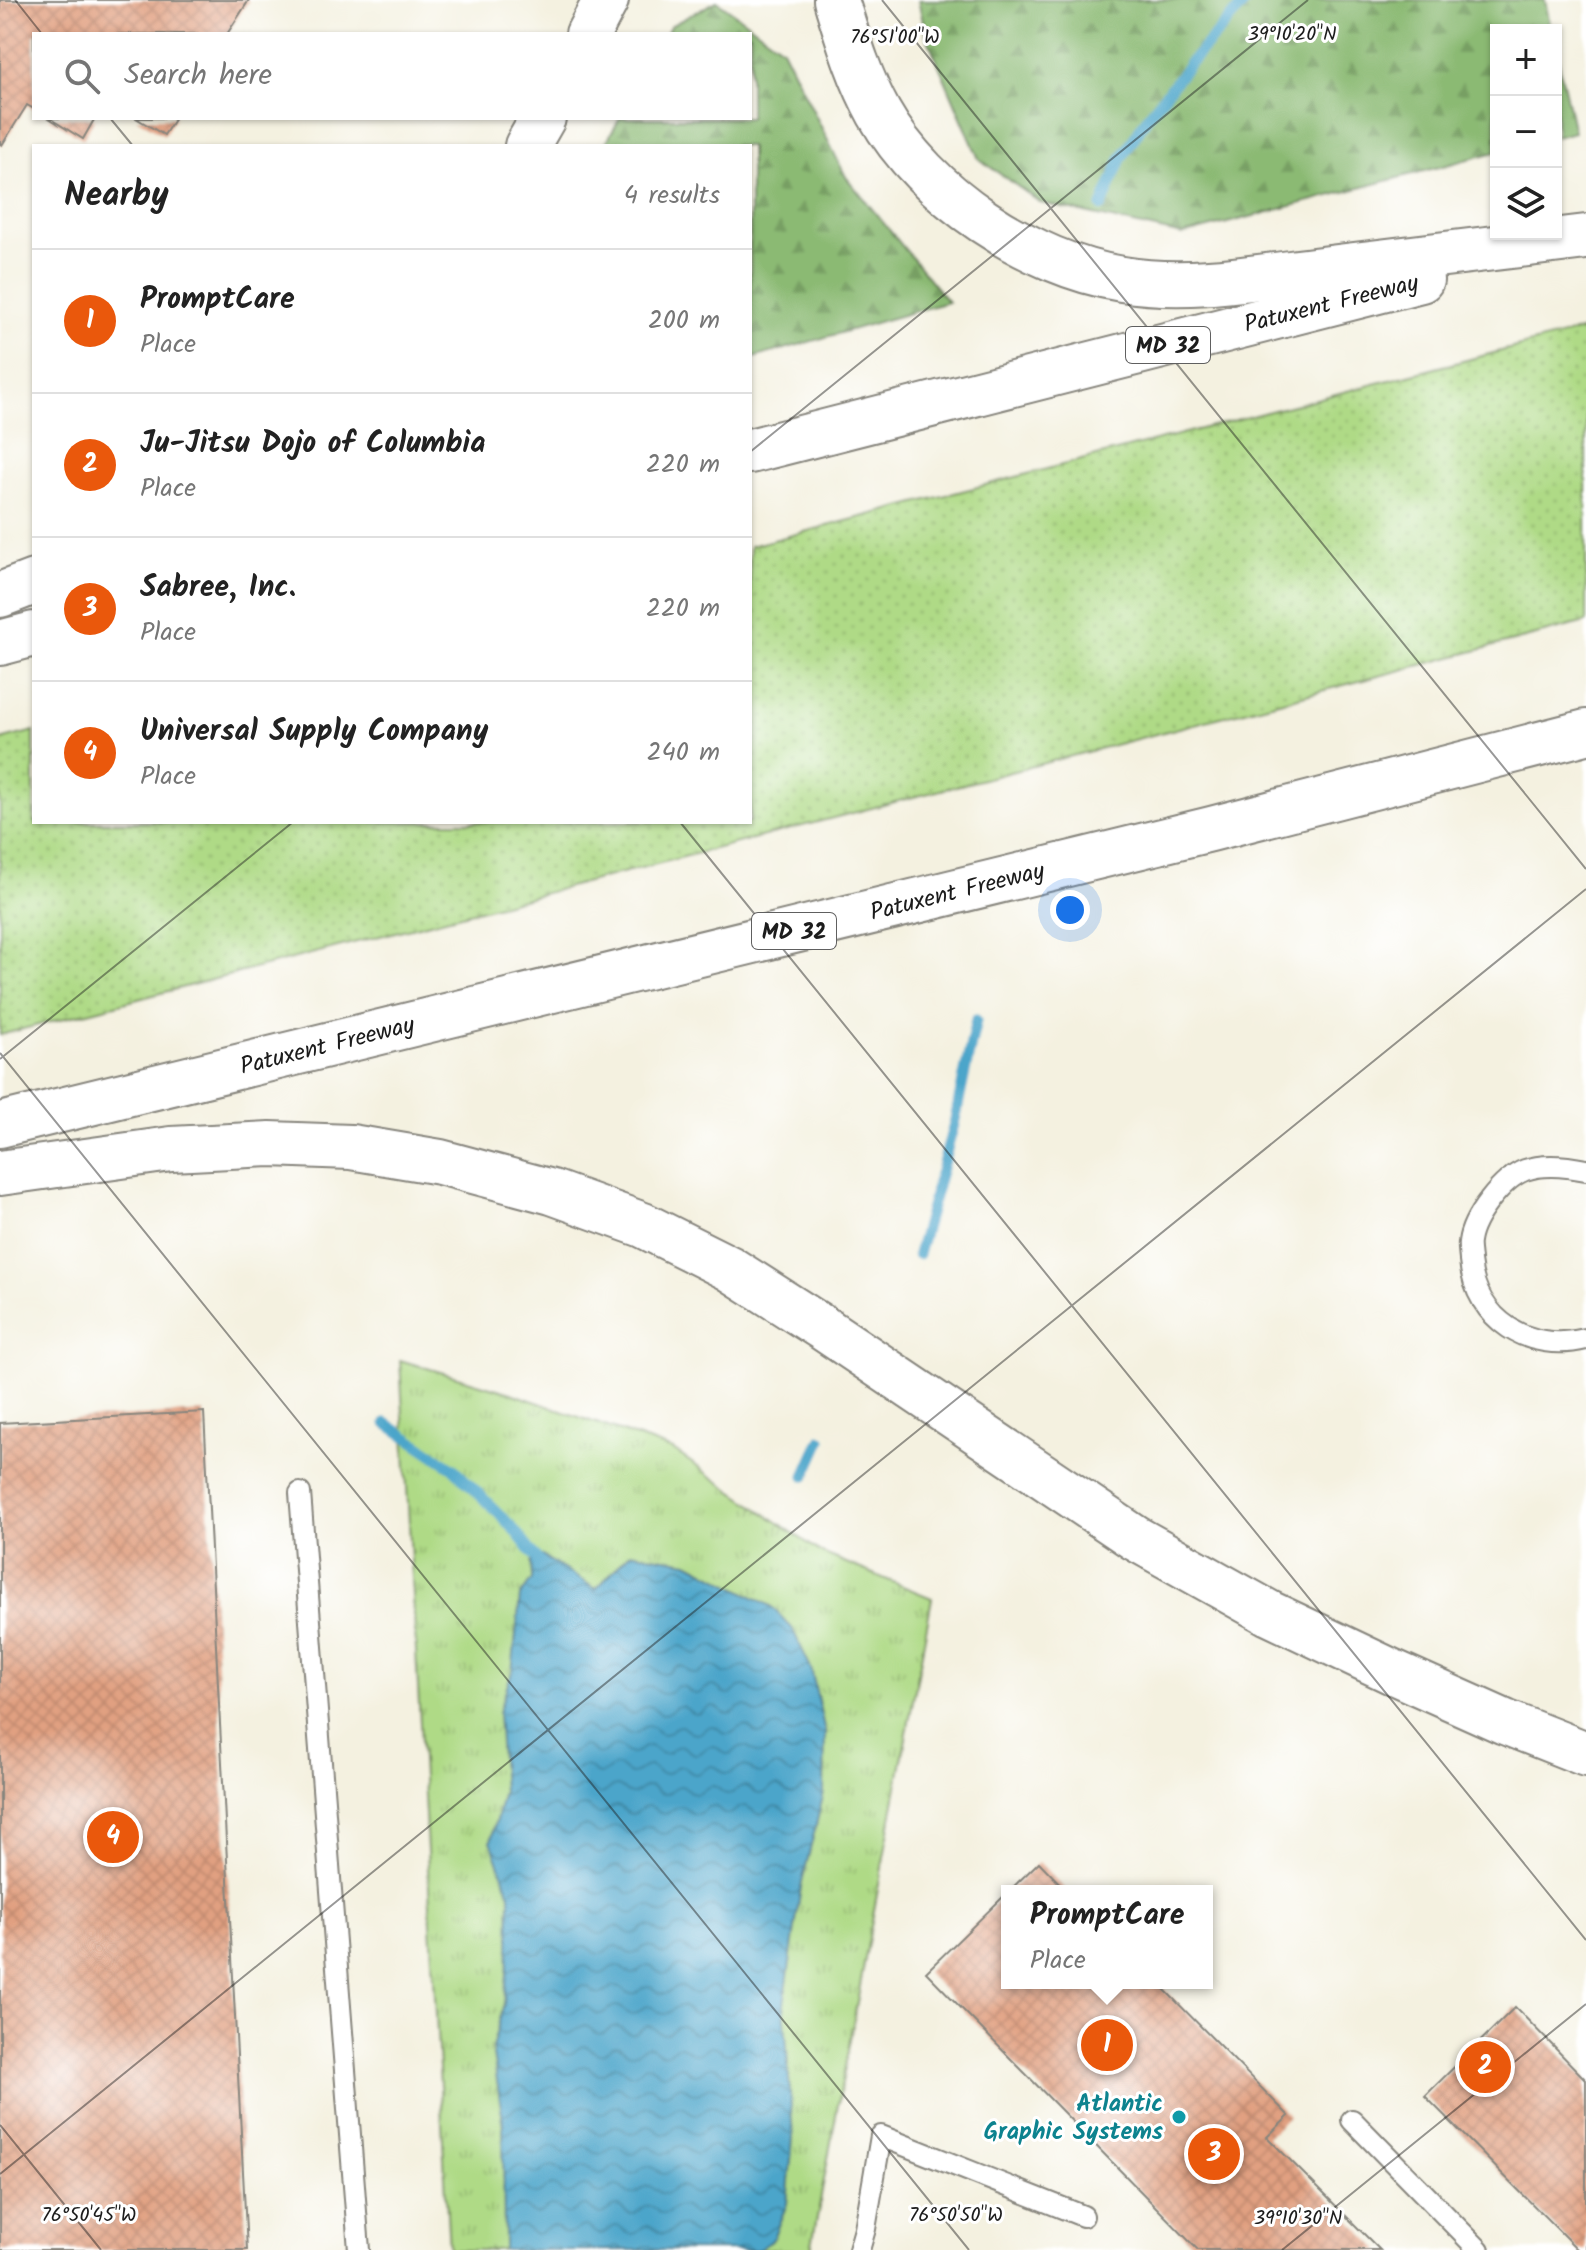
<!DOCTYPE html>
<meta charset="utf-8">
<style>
body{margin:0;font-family:Kalam,sans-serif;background:#f2f2f2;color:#222}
.controls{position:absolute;right:24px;top:24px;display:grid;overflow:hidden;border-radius:0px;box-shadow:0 2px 6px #0004}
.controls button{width:72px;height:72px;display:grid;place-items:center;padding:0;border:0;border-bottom:2px solid #e0e0e0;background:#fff;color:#222;font:40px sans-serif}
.you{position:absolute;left:1070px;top:910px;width:28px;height:28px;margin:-20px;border:6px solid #fff;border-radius:50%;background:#1a73e8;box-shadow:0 0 0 12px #1a73e833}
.badge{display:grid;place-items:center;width:52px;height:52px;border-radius:50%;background:#ea580c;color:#fff;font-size:26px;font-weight:700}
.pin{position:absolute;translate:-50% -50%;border:4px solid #fff;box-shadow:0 2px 8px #0006}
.popup{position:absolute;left:1001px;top:1885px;width:212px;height:104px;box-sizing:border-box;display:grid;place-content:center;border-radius:0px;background:#fff;filter:drop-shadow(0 2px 6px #0005);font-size:26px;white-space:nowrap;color:#767676}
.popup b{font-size:30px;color:#222}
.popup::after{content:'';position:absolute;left:50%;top:100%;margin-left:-16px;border:16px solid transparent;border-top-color:#fff}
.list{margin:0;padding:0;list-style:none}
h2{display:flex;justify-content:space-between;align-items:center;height:104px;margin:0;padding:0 32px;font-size:34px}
h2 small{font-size:26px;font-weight:400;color:#767676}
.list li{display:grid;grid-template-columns:52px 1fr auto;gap:24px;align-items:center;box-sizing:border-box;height:144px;padding:0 32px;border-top:2px solid #e0e0e0}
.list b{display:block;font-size:30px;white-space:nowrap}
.list p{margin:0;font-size:26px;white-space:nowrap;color:#767676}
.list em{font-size:26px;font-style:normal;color:#767676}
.icon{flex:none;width:44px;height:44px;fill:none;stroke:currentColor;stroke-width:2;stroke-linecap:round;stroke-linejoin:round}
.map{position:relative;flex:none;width:1586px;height:2250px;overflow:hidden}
.search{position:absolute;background:#fff;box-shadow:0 2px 6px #0004;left:32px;top:32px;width:720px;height:88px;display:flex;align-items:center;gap:20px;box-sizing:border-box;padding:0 28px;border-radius:0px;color:#767676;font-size:30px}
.panel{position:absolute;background:#fff;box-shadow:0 2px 6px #0004;left:32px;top:144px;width:720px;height:680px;border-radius:0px}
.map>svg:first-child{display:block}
.grass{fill:url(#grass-dots);stroke:#667b51;stroke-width:2}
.forest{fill:url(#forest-firs);stroke:#546b48;stroke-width:2}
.park{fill:url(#park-tufts);stroke:#667b51;stroke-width:2}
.water{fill:url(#water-waves);stroke:#346073;stroke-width:2}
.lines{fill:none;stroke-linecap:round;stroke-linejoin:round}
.stream{stroke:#4ca5ca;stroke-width:11}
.building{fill:url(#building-cross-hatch)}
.service-casing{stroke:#88867e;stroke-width:24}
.motorway-casing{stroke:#88867e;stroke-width:48}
.service{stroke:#fff;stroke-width:20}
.motorway{stroke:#fff;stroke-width:44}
.ticks{fill:none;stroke:#1c1c1c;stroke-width:2;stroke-opacity:0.45}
.culture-dot{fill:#0f9aa8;stroke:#fff;stroke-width:3}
.labels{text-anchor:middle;stroke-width:6;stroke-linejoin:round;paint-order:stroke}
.shield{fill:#fff;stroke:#606060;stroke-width:2}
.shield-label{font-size:22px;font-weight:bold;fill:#1c1c1c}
.street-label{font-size:24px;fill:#1c1c1c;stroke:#fff}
.culture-label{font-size:24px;font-weight:bold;fill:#0d838f;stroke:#fff;text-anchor:end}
.ticks-label{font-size:20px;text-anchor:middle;fill:#1c1c1c;stroke:#fff;stroke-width:6;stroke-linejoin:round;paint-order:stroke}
</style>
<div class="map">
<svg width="1586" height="2250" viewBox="0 0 1586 2250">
<defs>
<pattern id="grass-dots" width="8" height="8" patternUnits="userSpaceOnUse" patternTransform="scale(2)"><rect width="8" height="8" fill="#afda86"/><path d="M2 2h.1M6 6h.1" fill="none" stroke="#96ba73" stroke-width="1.8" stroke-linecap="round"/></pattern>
<pattern id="forest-firs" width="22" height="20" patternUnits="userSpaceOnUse" patternTransform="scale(2)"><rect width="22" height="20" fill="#8bba73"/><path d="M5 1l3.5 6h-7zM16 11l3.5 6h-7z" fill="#779f63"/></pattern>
<pattern id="park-tufts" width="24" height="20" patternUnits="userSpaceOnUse" patternTransform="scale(2)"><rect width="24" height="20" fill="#afda86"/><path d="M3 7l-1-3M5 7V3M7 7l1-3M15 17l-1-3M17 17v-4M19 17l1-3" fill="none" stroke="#96ba73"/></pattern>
<pattern id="water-waves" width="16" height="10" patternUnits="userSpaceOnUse" patternTransform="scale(2)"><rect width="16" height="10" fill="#4ca5ca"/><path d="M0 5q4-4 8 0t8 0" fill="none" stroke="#3e86a3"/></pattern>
<pattern id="building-cross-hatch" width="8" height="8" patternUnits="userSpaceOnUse" patternTransform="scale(2)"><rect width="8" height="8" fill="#e1a081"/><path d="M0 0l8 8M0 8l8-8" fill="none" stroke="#c0896f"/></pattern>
</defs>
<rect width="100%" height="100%" fill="#fff"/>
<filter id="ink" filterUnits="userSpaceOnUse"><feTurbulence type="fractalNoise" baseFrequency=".0125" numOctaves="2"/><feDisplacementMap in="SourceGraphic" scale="16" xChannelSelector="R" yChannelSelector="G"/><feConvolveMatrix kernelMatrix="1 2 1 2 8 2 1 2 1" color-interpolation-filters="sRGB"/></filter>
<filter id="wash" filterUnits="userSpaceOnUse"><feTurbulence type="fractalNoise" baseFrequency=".006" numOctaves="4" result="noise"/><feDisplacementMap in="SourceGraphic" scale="32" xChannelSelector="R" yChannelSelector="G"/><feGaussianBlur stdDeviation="1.8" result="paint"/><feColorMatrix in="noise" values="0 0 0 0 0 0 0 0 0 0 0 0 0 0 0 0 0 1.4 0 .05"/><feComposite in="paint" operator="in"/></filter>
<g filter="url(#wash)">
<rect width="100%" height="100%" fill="#f4f1e0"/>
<path class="grass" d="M1586 329V622L0 1035V740L34 731V822H750V546Z"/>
<g class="forest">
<path d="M918 0H1545L1551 30H1496V152L1182 235 1041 203 979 159 926 35Z"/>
<path d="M717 1 782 48 846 177 948 302 750 359V146H604L620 118H750V34H666L670 26Z"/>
<path d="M1556 51 1574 132 1556 137Z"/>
</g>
<path class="park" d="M400 1360 511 1393 673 1450 822 1553 932 1598 811 2250H449Z"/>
<path class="water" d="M631 1552 688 1562 771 1606 792 1628 811 1668 825 1732 824 1792 801 1887 784 2004 793 2138 787 2204 773 2238 759 2250H504L503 2121 492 2048 504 2003 509 1953 510 1895 491 1841 503 1791 498 1713 512 1672 520 1596 532 1579 531 1562 542 1556 596 1589Z"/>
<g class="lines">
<g class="stream">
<path d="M1102 206 1121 159 1148 116 1190 63 1247 0"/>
<path d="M918 1254 954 1124 976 1020"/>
<path d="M386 1423 453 1468 512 1527 537 1559"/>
<path d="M805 1476 821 1440"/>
</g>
</g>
<g id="blocks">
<g class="building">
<path d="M0 0H249L227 34H34V109L27 105 2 145 0 144Z"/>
<path d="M49 118H95L83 139Z"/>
<path d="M136 118H175L164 135Z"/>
<path d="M204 1412 247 2250H0V1423Z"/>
<path d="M1039 1862 1067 1891H1009Z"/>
<path d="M1007 1893V1983H1158L1289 2116 1267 2137 1380 2250H1198L926 1972Z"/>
<path d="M1515 2007 1586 2080V2250H1578L1425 2096Z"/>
</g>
</g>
</g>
<g filter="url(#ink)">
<use href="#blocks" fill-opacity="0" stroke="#88867e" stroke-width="2"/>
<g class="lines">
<g class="service-casing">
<g id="service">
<path d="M1586 1170C1567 1166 1544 1163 1525 1170 1502 1179 1472 1218 1469 1242 1468 1247 1470 1255 1470 1261 1476 1321 1529 1353 1586 1339"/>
<path d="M300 1493 359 2250"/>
<path d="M1352 2120 1479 2250"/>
<path d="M859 2250 865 2229 881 2136 1083 2216"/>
</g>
</g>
<g class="motorway-casing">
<g id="motorway">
<path d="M836 0C848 39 859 77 879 113 925 195 1030 264 1122 279 1188 290 1256 277 1321 269 1410 258 1498 247 1586 237"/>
<path d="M588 34 606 0"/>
<path d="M527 146 543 118"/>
<path d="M750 451 1421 280"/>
<path d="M0 595 34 582"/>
<path d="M0 643 34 634"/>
<path d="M0 1125 1211 829 1586 732"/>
<path d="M0 1173 171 1149 270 1144 351 1147 440 1162 552 1192 643 1225 729 1268 826 1330 1135 1538 1269 1613 1391 1671 1505 1722 1586 1754"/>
</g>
</g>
<use href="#service" class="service"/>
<use href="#motorway" class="motorway"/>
</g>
</g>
<path class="ticks" d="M15 0 42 34M882 0 1586 869M110 118 133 146M750 452 1308 0M680 822 1586 1940M0 1053 969 2250M0 1059 293 822M0 2125 101 2250M0 2174 1586 889M1282 2250 1586 2004"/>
<circle class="culture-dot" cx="1179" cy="2117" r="8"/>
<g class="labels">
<g class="shield">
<rect x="1126" y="327" width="84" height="36" rx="6"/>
<rect x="752" y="913" width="84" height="36" rx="6"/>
</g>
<g class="shield-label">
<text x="1168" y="353">MD 32</text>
<text x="794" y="939">MD 32</text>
</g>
<g class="street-label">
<text transform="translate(1331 303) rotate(-14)" y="8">Patuxent Freeway</text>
<text transform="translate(957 891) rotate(-14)" y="8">Patuxent Freeway</text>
<text transform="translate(327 1045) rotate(-14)" y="8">Patuxent Freeway</text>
</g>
<g class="culture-label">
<text x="1163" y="2111">Atlantic<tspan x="1163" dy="28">Graphic Systems</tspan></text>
</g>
</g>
<g class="ticks-label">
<text x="1292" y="40">39°10'20"N</text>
<text x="895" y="43">76°51'00"W</text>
<text x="89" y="2221">76°50'45"W</text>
<text x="956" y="2221">76°50'50"W</text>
<text x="1298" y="2224">39°10'30"N</text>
</g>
</svg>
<div class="controls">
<button>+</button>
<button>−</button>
<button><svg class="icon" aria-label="layers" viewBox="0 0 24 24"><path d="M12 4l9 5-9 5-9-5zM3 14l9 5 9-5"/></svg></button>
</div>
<div class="you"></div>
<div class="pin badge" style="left:1107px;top:2045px">1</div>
<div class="popup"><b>PromptCare</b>Place</div>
<div class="pin badge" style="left:1485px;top:2067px">2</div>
<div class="pin badge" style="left:1214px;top:2154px">3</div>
<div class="pin badge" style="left:113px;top:1837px">4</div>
<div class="search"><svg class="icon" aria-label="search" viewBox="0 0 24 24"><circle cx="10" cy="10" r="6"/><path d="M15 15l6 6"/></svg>Search here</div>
<section class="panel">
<h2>Nearby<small>4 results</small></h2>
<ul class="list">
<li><span class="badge">1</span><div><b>PromptCare</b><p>Place</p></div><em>200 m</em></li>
<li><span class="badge">2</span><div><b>Ju-Jitsu Dojo of Columbia</b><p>Place</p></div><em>220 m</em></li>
<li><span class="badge">3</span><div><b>Sabree, Inc.</b><p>Place</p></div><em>220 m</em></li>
<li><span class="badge">4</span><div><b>Universal Supply Company</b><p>Place</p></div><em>240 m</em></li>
</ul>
</section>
</div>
